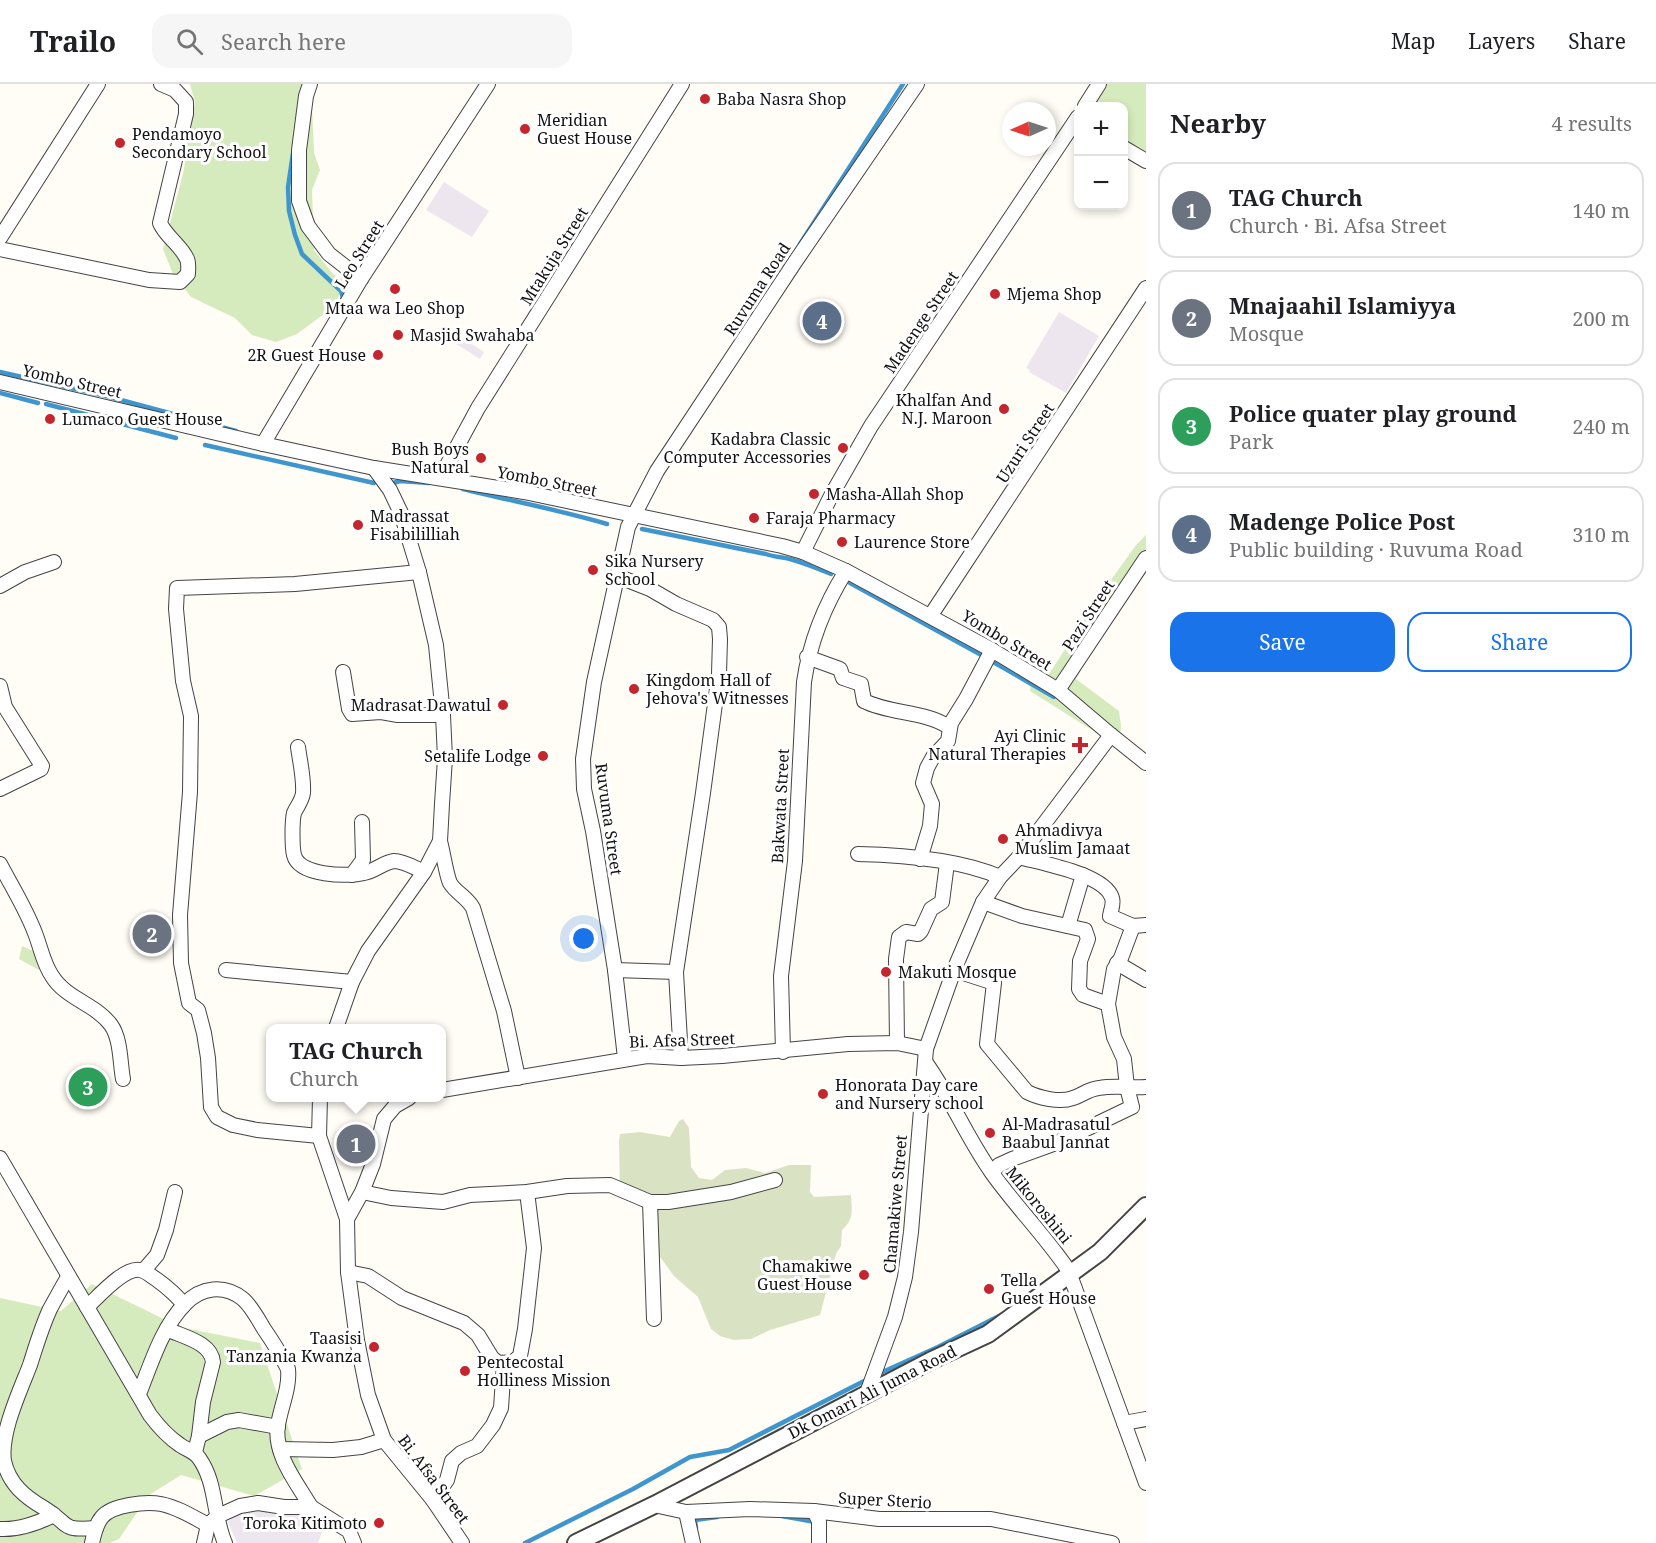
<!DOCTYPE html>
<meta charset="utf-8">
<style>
body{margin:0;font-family:"Noto Serif",serif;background:#f6f6f6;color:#202124}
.controls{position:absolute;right:18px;top:18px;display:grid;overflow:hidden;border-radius:12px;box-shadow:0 3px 9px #0003}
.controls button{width:54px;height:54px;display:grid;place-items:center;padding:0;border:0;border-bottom:2px solid #e0e0e0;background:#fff;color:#202124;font:30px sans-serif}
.compass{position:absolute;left:1002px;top:18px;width:54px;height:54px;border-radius:50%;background:#fff;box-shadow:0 3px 9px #0003;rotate:267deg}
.you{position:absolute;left:584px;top:855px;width:21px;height:21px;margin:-15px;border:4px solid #fff;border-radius:50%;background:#1a73e8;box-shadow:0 0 0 9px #1a73e833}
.badge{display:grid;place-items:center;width:39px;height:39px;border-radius:50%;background:#1a73e8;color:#fff;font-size:20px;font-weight:700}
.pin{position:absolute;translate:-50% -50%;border:3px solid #fff;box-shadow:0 2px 6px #0006}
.popup{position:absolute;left:266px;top:940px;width:180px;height:78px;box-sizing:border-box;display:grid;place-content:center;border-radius:12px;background:#fff;filter:drop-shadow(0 2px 4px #0005);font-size:20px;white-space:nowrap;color:#757577}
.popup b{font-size:22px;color:#202124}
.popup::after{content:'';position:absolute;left:50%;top:100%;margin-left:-12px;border:12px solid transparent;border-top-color:#fff}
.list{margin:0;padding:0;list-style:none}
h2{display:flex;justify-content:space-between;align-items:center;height:78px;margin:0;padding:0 24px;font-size:26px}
h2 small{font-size:20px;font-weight:400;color:#757577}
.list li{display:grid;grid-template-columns:39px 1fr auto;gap:18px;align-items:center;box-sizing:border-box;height:96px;margin:0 12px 12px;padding:0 12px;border:2px solid #e0e0e0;border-radius:18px}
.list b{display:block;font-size:22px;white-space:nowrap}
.list p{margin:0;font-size:20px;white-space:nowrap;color:#757577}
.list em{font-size:20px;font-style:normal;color:#757577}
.actions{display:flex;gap:12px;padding:18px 24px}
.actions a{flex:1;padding:14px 0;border:2px solid #1a73e8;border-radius:18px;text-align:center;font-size:21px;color:#1a73e8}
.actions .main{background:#1a73e8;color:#fff}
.icon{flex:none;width:33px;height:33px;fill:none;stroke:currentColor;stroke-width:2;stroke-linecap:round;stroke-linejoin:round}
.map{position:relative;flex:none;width:1146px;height:1459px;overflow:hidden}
header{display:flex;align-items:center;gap:36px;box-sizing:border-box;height:84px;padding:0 30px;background:#fff;border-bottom:2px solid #e0e0e0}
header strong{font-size:28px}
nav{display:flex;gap:33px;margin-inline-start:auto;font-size:21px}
.search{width:420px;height:54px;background:#f6f6f6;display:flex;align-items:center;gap:15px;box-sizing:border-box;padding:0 21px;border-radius:18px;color:#757577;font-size:22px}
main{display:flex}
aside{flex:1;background:#fff}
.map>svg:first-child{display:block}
.industrial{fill:#eee6ef}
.green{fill:#d5ebbd}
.cemetery{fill:#d9e3c4}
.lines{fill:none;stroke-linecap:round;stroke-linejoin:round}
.stream{stroke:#3f96cf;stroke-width:4.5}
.minor-casing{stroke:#444;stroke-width:16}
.tertiary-casing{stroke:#444;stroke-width:20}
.minor{stroke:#fff;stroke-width:14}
.tertiary{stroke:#fff;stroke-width:16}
.poi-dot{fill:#c4262e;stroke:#fff;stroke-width:2}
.labels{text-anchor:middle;stroke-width:6;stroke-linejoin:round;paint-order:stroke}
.poi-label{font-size:16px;fill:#111;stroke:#fff;text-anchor:start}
.street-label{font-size:16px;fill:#111;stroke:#fff}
</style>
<header>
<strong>Trailo</strong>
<div class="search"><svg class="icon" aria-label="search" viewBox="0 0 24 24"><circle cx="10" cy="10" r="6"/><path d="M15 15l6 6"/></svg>Search here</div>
<nav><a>Map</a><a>Layers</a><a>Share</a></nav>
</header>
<main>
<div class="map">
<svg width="1146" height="1459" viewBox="0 0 1146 1459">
<rect width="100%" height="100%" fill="#fffdf5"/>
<g class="industrial">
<path d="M444 98 489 127 472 153 426 126Z"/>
<path d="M1059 228 1099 252 1066 309 1029 288 1030 286 1026 284Z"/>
<path d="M442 241 484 268 480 275 437 248Z"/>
<path d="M244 1420 304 1426 327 1435 318 1459H237L228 1438Z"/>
</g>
<g class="green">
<path d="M190 0H311L314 69 320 86 312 106 314 166 333 190 347 198 332 224 297 250 276 258 252 251 235 234 191 213 173 190 163 165 184 86 188 52 195 18Z"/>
<path d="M1097 0H1146V85L1124 72V22H1083Z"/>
<path d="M1146 451V484L1126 517 1104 546 1076 595 1119 627 1121 642 1119 663 1030 607 1031 598 1049 590 1100 511 1137 460Z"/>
<path d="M22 862 42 871 39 886 19 875Z"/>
<path d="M92 1200 180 1243 260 1259 302 1385 254 1412 181 1391 149 1411 119 1455 110 1459H0V1214L61 1227Z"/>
</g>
<path class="cemetery" d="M683 1035 689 1044 691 1083 699 1094 712 1096 725 1086 746 1084 765 1089 789 1081H811L810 1108 814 1113 851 1111C852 1127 854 1135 842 1146L841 1162 836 1170 820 1231 770 1246 751 1255 734 1256 720 1252 711 1245 698 1213 674 1192 647 1155 652 1118 620 1107 619 1057 620 1050 640 1048 670 1053 679 1037Z"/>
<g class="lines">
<g class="stream">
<path d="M293 69 288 103 289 127 295 151 302 170 341 207 343 214 340 219"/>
<path d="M800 160 903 0"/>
<path d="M0 288 106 312 236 347"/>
<path d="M0 309 38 319"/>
<path d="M46 320 176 354"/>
<path d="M205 361 374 399"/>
<path d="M390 400 400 397 429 399"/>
<path d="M463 405C511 417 560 426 607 440"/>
<path d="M642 445 766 470C774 473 781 473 790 475 804 479 817 484 831 490"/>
<path d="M850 499 985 573"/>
<path d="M995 579 1054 613"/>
<path d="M878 1290 938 1263 1003 1230"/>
<path d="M782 1432 815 1438"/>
<path d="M696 1444 695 1436 717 1433"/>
<path d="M525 1459 633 1405 690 1373 729 1366 868 1295"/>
</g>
<g class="minor-casing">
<g id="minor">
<path d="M310 0 306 12 299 66V117L308 142 329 170 361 195"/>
<path d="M1085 22 1099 0"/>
<path d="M1124 64 1146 77"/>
<path d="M0 154 98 0"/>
<path d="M0 165 149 196 180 198 188 190C188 186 189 179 187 175 181 161 166 153 160 139L186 30V18L175 6 161 0"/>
<path d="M0 298 263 360 374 384 524 408 782 462 803 468 846 487 992 566 1058 606 1111 651 1146 679"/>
<path d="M263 360 361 195 488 0"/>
<path d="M440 394 478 324 682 0"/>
<path d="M803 468 832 410 871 342 1078 33"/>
<path d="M617 492 650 505 676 520 713 536 719 543 720 555 719 590 703 709 676 888 681 974"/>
<path d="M0 502 25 488 54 478"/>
<path d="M931 531 1146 204"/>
<path d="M807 573 840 585 843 594 861 600 864 617C890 630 925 627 949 643"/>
<path d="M343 588 349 625 352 630 381 628 398 631H443"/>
<path d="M0 602 5 623 42 682 41 685 0 705"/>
<path d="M1058 606 1146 474"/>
<path d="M298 663C300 678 304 694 303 709 302 717 297 722 294 729 292 737 292 763 294 771 299 792 348 793 364 789 375 787 384 778 394 777 404 777 415 784 424 788"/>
<path d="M440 757C443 768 446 790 450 799 456 809 467 813 473 824L504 927 518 994"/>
<path d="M858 770C902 771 959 775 1000 793"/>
<path d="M1019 773C1040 779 1105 790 1112 814 1114 819 1111 826 1110 832L1133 842 1146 841"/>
<path d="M920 775 930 742 932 720 923 699 927 684 933 673 948 657 951 639 966 615 992 566"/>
<path d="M0 780C12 803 26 825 35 849 41 864 43 879 52 892 66 915 96 920 111 941 121 955 120 979 123 995"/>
<path d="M352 791 363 776 362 738"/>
<path d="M983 818 1022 832 1085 846 1088 855 1080 877 1079 905 1083 911 1108 920"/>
<path d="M1068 842 1083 791"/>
<path d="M1117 879 1146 896"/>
<path d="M226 886 352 898"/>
<path d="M615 886 676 888"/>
<path d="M954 886 994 899 987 960 1027 1008C1039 1014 1060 1019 1073 1014 1083 1011 1088 1005 1099 1004 1114 1001 1131 1004 1146 1003"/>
<path d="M336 944 352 898 368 867 424 788 440 757 442 720 445 674 443 631 436 561 419 488 401 429 390 406 374 384"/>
<path d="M897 959 896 875 899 853 906 848 918 850 921 847 931 825 942 818 947 779"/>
<path d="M783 968 781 892 795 777 804 598C810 557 824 522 846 487"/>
<path d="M625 974 615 886 593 747 584 705 583 675 594 598 628 443 657 387 795 178 917 0"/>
<path d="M926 979C951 1014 967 1054 992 1089 1017 1124 1048 1155 1071 1190"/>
<path d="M442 1006 647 972 681 974 722 972 848 960 897 959 926 965"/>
<path d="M320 1014 319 1052 347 1135"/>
<path d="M409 1014 395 1022 384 1035 373 1080 362 1108 347 1135 348 1188 357 1256 368 1311 384 1356 433 1416 462 1459"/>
<path d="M319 1052 257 1046 233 1041 217 1033 211 1023 208 974 204 949 198 926 189 919 181 879 180 831 190 708 191 632 183 597 176 525 177 504 295 500 419 488"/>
<path d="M0 1074 150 1331C159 1343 168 1353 180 1361 187 1366 194 1367 199 1374 217 1399 213 1432 225 1459"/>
<path d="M992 1088 999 1081 1012 1075 1059 1058 1132 1023 1127 1003 1124 975 1114 953 1108 920 1114 885 1121 874 1133 842"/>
<path d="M362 1108 391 1114 443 1118 470 1111 527 1108 567 1102 610 1101 650 1118H668L731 1108 775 1096"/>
<path d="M650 1118 654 1235"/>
<path d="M144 1186 157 1171 166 1146 175 1108"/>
<path d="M348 1188 368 1192 402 1214 464 1239 478 1251 492 1274 498 1279 513 1278 520 1272 525 1245 534 1164 527 1108"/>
<path d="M1070 1191 1146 1399"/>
<path d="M68 1193C62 1203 56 1214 50 1225 42 1242 36 1262 30 1281 20 1307 0 1349 4 1377 9 1400 25 1413 44 1424 71 1440 58 1447 96 1444"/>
<path d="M87 1223C99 1212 124 1183 140 1186 146 1187 151 1192 156 1195 167 1203 176 1210 184 1221"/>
<path d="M167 1245C183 1253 211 1258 213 1278L203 1318 199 1352 195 1368"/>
<path d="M867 1309 895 1233 905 1193 911 1148 926 965 954 886 983 818 1000 793 1019 773 1111 651"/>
<path d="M139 1310C151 1280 162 1243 185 1220 201 1203 224 1200 243 1215 252 1223 258 1235 264 1245 273 1258 281 1271 288 1285 290 1304 281 1322 278 1341 273 1370 297 1399 311 1423"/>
<path d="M1124 1339 1146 1335"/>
<path d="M199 1352 227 1338 239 1336 278 1343"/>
<path d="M280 1365 333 1366 361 1363 384 1356"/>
<path d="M433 1416 447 1396 452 1377 461 1369 477 1362 493 1341 501 1324 504 1280"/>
<path d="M654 1421 686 1428 750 1425 814 1427 879 1435H991L1112 1459"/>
<path d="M814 1427 819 1437V1459"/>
<path d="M686 1428 693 1459"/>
<path d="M0 1445C17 1446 38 1439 54 1431"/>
<path d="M92 1459C94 1450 96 1440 102 1433 112 1421 146 1417 161 1420 177 1423 193 1433 208 1441"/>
<path d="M204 1459 208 1441 218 1432 240 1422 258 1419 284 1423H311L349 1447 354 1459"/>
</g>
</g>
<g class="tertiary-casing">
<path id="tertiary" d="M576 1459 654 1421 930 1277 988 1250 1100 1168 1146 1122"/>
</g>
<use href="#minor" class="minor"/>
<use href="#tertiary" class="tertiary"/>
</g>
<g class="poi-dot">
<circle cx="705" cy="15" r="6"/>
<circle cx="525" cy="45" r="6"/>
<circle cx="120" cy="59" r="6"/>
<circle cx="395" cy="205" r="6"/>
<circle cx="995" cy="210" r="6"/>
<circle cx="398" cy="251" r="6"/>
<circle cx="378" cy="271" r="6"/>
<circle cx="1004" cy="325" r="6"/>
<circle cx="50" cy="335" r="6"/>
<circle cx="843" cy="364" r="6"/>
<circle cx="481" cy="374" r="6"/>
<circle cx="814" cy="410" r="6"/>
<circle cx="754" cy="434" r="6"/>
<circle cx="358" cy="441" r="6"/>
<circle cx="842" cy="458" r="6"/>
<circle cx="593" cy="486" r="6"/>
<circle cx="634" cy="605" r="6"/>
<circle cx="503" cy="621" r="6"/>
<path d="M1077 652h6v6h6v6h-6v6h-6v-6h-6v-6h6z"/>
<circle cx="543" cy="672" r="6"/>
<circle cx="1003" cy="755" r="6"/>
<circle cx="886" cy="888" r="6"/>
<circle cx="823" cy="1010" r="6"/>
<circle cx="990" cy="1049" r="6"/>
<circle cx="864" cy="1191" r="6"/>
<circle cx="989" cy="1205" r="6"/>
<circle cx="374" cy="1263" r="6"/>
<circle cx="465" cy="1287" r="6"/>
<circle cx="379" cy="1439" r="6"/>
</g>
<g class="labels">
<g class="poi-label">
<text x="717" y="21">Baba Nasra Shop</text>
<text x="537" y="42">Meridian<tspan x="537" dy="18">Guest House</tspan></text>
<text x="132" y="56">Pendamoyo<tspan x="132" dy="18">Secondary School</tspan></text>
<text x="1007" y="216">Mjema Shop</text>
<text x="395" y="230" text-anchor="middle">Mtaa wa Leo Shop</text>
<text x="410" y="257">Masjid Swahaba</text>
<text x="366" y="277" text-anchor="end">2R Guest House</text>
<text x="992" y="322" text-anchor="end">Khalfan And<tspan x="992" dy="18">N.J. Maroon</tspan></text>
<text x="62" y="341">Lumaco Guest House</text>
<text x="831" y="361" text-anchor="end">Kadabra Classic<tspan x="831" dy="18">Computer Accessories</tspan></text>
<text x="469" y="371" text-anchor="end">Bush Boys<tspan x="469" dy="18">Natural</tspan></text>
<text x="826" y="416">Masha-Allah Shop</text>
<text x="370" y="438">Madrassat<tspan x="370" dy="18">Fisabililliah</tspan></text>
<text x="766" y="440">Faraja Pharmacy</text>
<text x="854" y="464">Laurence Store</text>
<text x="605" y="483">Sika Nursery<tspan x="605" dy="18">School</tspan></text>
<text x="646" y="602">Kingdom Hall of<tspan x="646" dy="18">Jehova's Witnesses</tspan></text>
<text x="491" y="627" text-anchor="end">Madrasat Dawatul</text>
<text x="1066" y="658" text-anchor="end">Ayi Clinic<tspan x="1066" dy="18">Natural Therapies</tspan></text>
<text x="531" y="678" text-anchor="end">Setalife Lodge</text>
<text x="1015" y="752">Ahmadivya<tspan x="1015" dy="18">Muslim Jamaat</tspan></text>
<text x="898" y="894">Makuti Mosque</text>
<text x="835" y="1007">Honorata Day care<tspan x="835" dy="18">and Nursery school</tspan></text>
<text x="1002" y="1046">Al-Madrasatul<tspan x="1002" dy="18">Baabul Jannat</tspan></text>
<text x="852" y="1188" text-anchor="end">Chamakiwe<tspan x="852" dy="18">Guest House</tspan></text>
<text x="1001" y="1202">Tella<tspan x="1001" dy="18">Guest House</tspan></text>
<text x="362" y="1260" text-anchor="end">Taasisi<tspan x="362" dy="18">Tanzania Kwanza</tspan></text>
<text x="477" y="1284">Pentecostal<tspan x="477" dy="18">Holliness Mission</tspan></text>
<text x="367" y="1445" text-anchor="end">Toroka Kitimoto</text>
</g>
<g class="street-label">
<text transform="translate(359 170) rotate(-58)" y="6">Leo Street</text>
<text transform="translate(554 172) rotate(-58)" y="6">Mtakuja Street</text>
<text transform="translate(757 205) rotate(-57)" y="6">Ruvuma Road</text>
<text transform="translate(921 238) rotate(-56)" y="6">Madenge Street</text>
<text transform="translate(72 297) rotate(13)" y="6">Yombo Street</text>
<text transform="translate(1025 359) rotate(-57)" y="6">Uzuri Street</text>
<text transform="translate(547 397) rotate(11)" y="6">Yombo Street</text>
<text transform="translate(1088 531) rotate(-57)" y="6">Pazi Street</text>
<text transform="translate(1007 556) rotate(31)" y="6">Yombo Street</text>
<text transform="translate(780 722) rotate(-87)" y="6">Bakwata Street</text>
<text transform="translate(609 735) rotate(82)" y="6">Ruvuma Street</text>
<text transform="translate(682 956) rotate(-2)" y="6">Bi. Afsa Street</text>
<text transform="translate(895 1120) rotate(-85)" y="6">Chamakiwe Street</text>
<text transform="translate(1039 1121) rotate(51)" y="6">Mikoroshini</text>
<text transform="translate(872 1308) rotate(-27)" y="6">Dk Omari Ali Juma Road</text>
<text transform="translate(434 1395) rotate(53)" y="6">Bi. Afsa Street</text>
<text transform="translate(885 1416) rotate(3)" y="6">Super Sterio</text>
</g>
</g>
</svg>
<div class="controls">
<button>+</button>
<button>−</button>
</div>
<svg class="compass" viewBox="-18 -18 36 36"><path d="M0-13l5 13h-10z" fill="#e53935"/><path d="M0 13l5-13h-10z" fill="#757577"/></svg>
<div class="you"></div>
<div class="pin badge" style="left:356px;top:1060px;background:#6b7280">1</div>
<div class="popup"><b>TAG Church</b>Church</div>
<div class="pin badge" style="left:152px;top:850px;background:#6b7280">2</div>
<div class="pin badge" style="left:88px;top:1003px;background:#2e9e5b">3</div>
<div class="pin badge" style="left:822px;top:237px;background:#5c6f8a">4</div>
</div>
<aside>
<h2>Nearby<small>4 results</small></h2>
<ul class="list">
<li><span class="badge" style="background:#6b7280">1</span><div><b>TAG Church</b><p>Church · Bi. Afsa Street</p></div><em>140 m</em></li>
<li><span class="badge" style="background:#6b7280">2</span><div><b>Mnajaahil Islamiyya</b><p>Mosque</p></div><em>200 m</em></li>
<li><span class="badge" style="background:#2e9e5b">3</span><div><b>Police quater play ground</b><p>Park</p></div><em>240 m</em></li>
<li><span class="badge" style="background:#5c6f8a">4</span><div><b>Madenge Police Post</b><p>Public building · Ruvuma Road</p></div><em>310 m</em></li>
</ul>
<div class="actions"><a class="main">Save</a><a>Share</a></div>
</aside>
</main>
